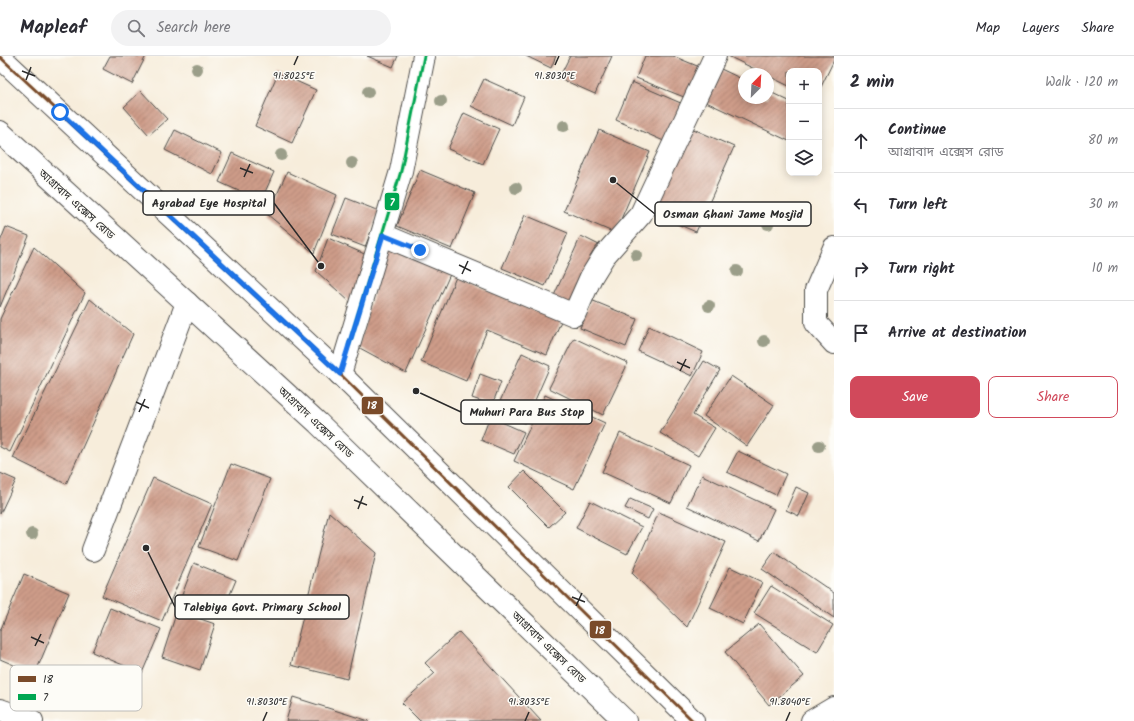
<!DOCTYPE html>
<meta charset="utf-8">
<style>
body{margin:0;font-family:Kalam,"Noto Sans Bengali",sans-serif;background:#f2f2f3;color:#2b2b33}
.controls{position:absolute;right:12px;top:12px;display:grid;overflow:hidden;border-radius:8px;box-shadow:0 2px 10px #0003}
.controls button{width:36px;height:36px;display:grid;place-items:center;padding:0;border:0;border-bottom:1px solid #e1e1e2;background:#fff;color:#2b2b33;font:20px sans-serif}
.compass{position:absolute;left:738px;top:12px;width:36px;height:36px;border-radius:50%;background:#fff;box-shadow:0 2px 10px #0003;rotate:24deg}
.stop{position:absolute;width:12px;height:12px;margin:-9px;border:3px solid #1a73e8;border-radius:50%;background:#fff}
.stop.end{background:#1a73e8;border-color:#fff;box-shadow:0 1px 4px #0008}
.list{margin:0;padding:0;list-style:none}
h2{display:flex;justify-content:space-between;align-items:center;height:52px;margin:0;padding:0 16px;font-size:17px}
h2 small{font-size:13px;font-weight:400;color:#7c7c81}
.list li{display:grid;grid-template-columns:26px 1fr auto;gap:12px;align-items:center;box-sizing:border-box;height:64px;padding:0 16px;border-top:1px solid #e1e1e2}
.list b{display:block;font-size:15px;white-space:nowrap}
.list p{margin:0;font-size:13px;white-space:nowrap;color:#7c7c81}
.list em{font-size:13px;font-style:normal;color:#7c7c81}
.actions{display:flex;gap:8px;padding:12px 16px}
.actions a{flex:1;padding:9px 0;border:1px solid #d1495b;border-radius:8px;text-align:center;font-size:14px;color:#d1495b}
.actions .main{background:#d1495b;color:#fff}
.icon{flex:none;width:22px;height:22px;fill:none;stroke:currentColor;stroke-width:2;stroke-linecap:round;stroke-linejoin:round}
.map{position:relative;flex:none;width:834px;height:665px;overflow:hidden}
header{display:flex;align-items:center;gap:24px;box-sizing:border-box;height:56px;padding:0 20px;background:#fff;border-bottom:1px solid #e1e1e2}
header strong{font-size:19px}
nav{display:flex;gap:22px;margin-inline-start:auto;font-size:14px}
.search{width:280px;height:36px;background:#f2f2f3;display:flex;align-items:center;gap:10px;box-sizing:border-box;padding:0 14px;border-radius:22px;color:#7c7c81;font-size:15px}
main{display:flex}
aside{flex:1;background:#fff}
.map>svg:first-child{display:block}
.building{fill:url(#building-hatch)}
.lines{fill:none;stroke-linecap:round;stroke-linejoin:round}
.minor-casing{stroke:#4a4845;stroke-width:24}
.major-casing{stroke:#4a4845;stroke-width:24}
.minor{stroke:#fff;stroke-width:22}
.major{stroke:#fff;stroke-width:22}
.bus-1-casing{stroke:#fdfcf7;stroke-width:6}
.bus-2-casing{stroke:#fdfcf7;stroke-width:6}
.bus-1{stroke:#7a4b2a;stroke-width:3}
.bus-2{stroke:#00a651;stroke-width:3}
.tree{fill:#9b9e89}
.route{stroke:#1a73e8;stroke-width:5}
.ticks{fill:none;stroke:#2b2b2b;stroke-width:1.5}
.labels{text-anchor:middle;stroke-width:3;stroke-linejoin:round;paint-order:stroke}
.street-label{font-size:11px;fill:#2b2b2b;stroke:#fdfcf7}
.key{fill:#fdfcf7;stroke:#bebdba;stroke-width:1}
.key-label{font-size:11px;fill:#2b2b2b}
.ticks-label{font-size:10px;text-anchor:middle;fill:#2b2b2b;stroke:#fdfcf7;stroke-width:3;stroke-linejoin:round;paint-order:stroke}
.leader{fill:none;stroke:#2b2b2b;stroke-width:1.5}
.callout-dot{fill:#2b2b2b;stroke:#fdfcf7;stroke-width:1.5}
.callout{fill:#fdfcf7;stroke:#2b2b2b;stroke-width:1.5}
.callout-label{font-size:12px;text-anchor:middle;font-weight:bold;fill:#2b2b2b}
.line-badge{stroke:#fdfcf7;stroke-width:1.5}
.badge-label{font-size:11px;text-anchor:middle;font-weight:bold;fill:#fff}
</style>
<header>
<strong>Mapleaf</strong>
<div class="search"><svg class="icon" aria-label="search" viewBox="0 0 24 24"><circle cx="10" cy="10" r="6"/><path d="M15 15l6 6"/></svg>Search here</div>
<nav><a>Map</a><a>Layers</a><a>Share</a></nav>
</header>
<main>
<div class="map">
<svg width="834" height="665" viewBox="0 0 834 665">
<defs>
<pattern id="building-hatch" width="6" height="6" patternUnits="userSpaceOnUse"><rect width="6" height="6" fill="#ce9c89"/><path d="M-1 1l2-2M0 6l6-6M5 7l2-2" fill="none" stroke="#a77f70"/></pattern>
</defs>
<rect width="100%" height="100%" fill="#fdfcf7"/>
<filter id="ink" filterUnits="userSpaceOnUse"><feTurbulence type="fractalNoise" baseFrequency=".025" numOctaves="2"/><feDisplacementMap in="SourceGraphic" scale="8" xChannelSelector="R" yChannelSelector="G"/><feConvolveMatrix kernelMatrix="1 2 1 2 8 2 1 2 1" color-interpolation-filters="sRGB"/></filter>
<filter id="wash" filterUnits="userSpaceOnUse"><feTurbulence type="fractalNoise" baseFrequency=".012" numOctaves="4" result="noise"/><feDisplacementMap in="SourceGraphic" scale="16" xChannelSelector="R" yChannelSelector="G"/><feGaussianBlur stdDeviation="0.9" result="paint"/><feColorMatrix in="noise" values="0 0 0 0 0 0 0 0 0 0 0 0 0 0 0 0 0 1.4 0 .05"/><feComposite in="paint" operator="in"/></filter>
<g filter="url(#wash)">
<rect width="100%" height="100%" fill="#f7eddb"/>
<g id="blocks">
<g class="building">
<path d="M110 0H146L132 28 103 13Z"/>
<path d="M367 0H398L393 11Z"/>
<path d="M526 0H556L551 12Z"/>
<path d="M570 0H612L595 38 559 22Z"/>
<path d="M645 0H673L702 12 689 43 636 22Z"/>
<path d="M728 0H834V4L819 35V15H789V30Z"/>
<path d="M721 13 744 24V42H768V35L789 45V85L706 46Z"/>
<path d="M278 17 316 34 292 87 255 70Z"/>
<path d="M484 23 524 41 512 69 471 50Z"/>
<path d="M632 26 683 48 666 86 616 64Z"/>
<path d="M141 35 167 63 149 79 124 51Z"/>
<path d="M464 57 499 73 483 108 448 93Z"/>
<path d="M689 71 734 91 696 176 652 157Z"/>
<path d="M175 74 222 97 212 118 165 94Z"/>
<path d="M599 74 650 96 615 177 564 155Z"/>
<path d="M232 97 274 116 261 145 219 126Z"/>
<path d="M420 114 475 137 452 193 397 170Z"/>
<path d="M287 116 337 139 314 197 268 159Z"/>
<path d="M346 142 379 155 365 191 332 178Z"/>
<path d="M525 159 568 177 545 230 502 212Z"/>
<path d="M6 171 29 180 0 251V186Z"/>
<path d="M581 180 599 189 570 253 552 244Z"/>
<path d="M328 182 369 200 350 246 316 215Z"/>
<path d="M388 188 451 216 406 317 358 291Z"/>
<path d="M34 191 85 237 10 396 0 391V263Z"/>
<path d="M456 221 561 265 547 299 487 274 466 325 421 306Z"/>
<path d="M90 243 133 278 66 428 13 402Z"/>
<path d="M591 244 637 263 626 291 580 272Z"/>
<path d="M649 270 703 296 692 320 638 295Z"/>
<path d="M574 282 628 307 603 359 549 332Z"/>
<path d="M522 297 550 310 525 367 496 354Z"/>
<path d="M704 305 720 314 693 359 715 372 698 400 660 377Z"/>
<path d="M480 318 501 326 492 349 472 342Z"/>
<path d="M731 320 774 349 747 390 704 360Z"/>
<path d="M545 339 605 367 574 433 514 405Z"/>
<path d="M490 361 524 376 514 398 481 384Z"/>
<path d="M620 377 689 409 671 447 602 416Z"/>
<path d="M738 395 786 418 776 439 727 416Z"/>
<path d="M231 408 270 423 238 505 199 491Z"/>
<path d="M524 415 565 456 549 471 509 431Z"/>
<path d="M0 417 16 424 0 458Z"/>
<path d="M702 419 774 453 759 485 687 450Z"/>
<path d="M153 422 212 448 162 565 102 540Z"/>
<path d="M796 431 809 437 799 460 786 454Z"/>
<path d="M630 443 653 453 648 463 625 452Z"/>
<path d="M590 445 642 471 627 498 576 472Z"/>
<path d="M329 456 376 497 347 623 291 609Z"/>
<path d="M659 456 726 486 687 571 632 517Z"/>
<path d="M774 496 834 537V562L762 513Z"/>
<path d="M194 507 236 524 221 560 180 544Z"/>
<path d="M730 511 762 526 743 568 710 552Z"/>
<path d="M24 518 69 537 35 618 0 603V575Z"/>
<path d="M771 530 833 569 817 596 754 557Z"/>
<path d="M110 552 161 573 142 617 92 596Z"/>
<path d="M177 555 215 568 200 614 162 601Z"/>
<path d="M759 568 804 620 769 649 725 596Z"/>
<path d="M459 576 541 665H420L402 647 435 617 425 607Z"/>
<path d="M293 641 369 665H286Z"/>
</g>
</g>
</g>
<g filter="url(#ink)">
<use href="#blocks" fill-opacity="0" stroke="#4a4845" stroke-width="1"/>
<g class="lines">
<g class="minor-casing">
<g id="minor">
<path d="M383 179 574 259 591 221 604 200 641 158 715 0"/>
<path d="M834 192 816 234V267L834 287"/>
<path d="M340 318 401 115 424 0"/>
<path d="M93 494 187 247"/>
<path d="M0 654 32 665"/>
</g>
</g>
<g class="major-casing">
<g id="major">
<path d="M0 1 340 318 693 665"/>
<path d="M0 76 318 367 625 665"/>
<path d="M812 665 834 652"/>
</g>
</g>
<use href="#minor" class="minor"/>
<use href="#major" class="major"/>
<g class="bus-1-casing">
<path id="bus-1" d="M0 1 340 318 693 665"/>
</g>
<g class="bus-2-casing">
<path id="bus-2" d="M349 289 401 115 424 0"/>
</g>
<use href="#bus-1" class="bus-1"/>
<use href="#bus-2" class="bus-2"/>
</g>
<g class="tree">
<circle cx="197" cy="13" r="6"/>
<circle cx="368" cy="36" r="6"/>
<circle cx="441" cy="45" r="6"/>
<circle cx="564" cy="70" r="6"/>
<circle cx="281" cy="99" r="6"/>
<circle cx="352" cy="107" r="6"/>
<circle cx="516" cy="132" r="6"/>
<circle cx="768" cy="168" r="6"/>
<circle cx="636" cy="199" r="6"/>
<circle cx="737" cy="215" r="6"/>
<circle cx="709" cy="250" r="6"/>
<circle cx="764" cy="285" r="6"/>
<circle cx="819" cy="390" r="6"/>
<circle cx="32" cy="478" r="6"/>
</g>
</g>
<g class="lines" filter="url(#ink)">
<path class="route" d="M60 56 340 318 383 179 420 194"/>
</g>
<path class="ticks" d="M294 9 298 0M555 9 559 0M22 15 35 20M26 24 31 11M240 112 253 117M244 121 250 108M459 209 471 215M462 218 468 205M677 306 690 312M680 315 686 303M136 346 149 352M139 356 145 343M354 444 367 449M358 453 363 440M572 541 585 546M576 550 582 537M31 581 44 587M35 590 41 578M263 665 267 656M525 665 529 656M786 665 790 656"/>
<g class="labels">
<g class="street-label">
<text transform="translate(77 148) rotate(42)" y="4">আগ্রাবাদ এক্সেস রোড</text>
<text transform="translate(316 366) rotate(43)" y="4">আগ্রাবাদ এক্সেস রোড</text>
<text transform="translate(549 591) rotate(44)" y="4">আগ্রাবাদ এক্সেস রোড</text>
</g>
</g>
<rect x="10" y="609" width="132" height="46" rx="6" class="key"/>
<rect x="18" y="620" width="18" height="6" fill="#7a4b2a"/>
<rect x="18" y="638" width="18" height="6" fill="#00a651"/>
<g class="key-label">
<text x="43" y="627">18</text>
<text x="43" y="645">7</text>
</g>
<g class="ticks-label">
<text x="555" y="23">91.8030°E</text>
<text x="294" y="23">91.8025°E</text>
<text x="267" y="649">91.8030°E</text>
<text x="529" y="649">91.8035°E</text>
<text x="790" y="649">91.8040°E</text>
</g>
<path class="leader" d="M321 210L274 147M613 124L655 158M416 335L461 356M146 492L175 551"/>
<g class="callout-dot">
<circle cx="321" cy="210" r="4"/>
<circle cx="613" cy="124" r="4"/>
<circle cx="416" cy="335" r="4"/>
<circle cx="146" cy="492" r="4"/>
</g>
<g class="callout">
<rect x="143" y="135" width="131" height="24" rx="4"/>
<rect x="655" y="146" width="156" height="24" rx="4"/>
<rect x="461" y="344" width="131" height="24" rx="4"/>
<rect x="175" y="539" width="174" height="24" rx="4"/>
</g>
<g class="callout-label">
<text x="209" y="151">Agrabad Eye Hospital</text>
<text x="733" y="162">Osman Ghani Jame Mosjid</text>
<text x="527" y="360">Muhuri Para Bus Stop</text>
<text x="262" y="555">Talebiya Govt. Primary School</text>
</g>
<g class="line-badge">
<rect x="384" y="136" width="16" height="19" rx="4" fill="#00a651"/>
<rect x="361" y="340" width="23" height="19" rx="4" fill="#7a4b2a"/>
<rect x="589" y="564" width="23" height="19" rx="4" fill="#7a4b2a"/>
</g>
<g class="badge-label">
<text x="392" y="150">7</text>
<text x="372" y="353">18</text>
<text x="600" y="578">18</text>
</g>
</svg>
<div class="controls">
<button>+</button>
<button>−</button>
<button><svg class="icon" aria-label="layers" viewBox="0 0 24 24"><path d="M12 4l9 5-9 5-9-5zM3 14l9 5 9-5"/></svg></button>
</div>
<svg class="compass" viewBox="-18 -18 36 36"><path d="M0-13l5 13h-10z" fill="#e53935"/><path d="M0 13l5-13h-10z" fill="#7c7c81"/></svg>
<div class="stop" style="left:60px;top:56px"></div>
<div class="stop end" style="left:420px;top:194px"></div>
</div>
<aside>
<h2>2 min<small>Walk · 120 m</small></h2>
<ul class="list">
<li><svg class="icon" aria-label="ahead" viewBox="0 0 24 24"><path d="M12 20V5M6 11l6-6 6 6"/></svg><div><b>Continue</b><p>আগ্রাবাদ এক্সেস রোড</p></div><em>80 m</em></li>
<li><svg class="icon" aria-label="left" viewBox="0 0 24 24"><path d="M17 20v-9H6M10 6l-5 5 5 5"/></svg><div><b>Turn left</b></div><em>30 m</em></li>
<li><svg class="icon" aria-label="right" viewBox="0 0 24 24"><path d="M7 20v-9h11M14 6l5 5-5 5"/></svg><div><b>Turn right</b></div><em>10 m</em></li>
<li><svg class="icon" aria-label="arrive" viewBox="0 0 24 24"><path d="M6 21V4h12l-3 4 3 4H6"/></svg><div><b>Arrive at destination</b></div></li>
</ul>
<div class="actions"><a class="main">Save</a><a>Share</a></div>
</aside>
</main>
